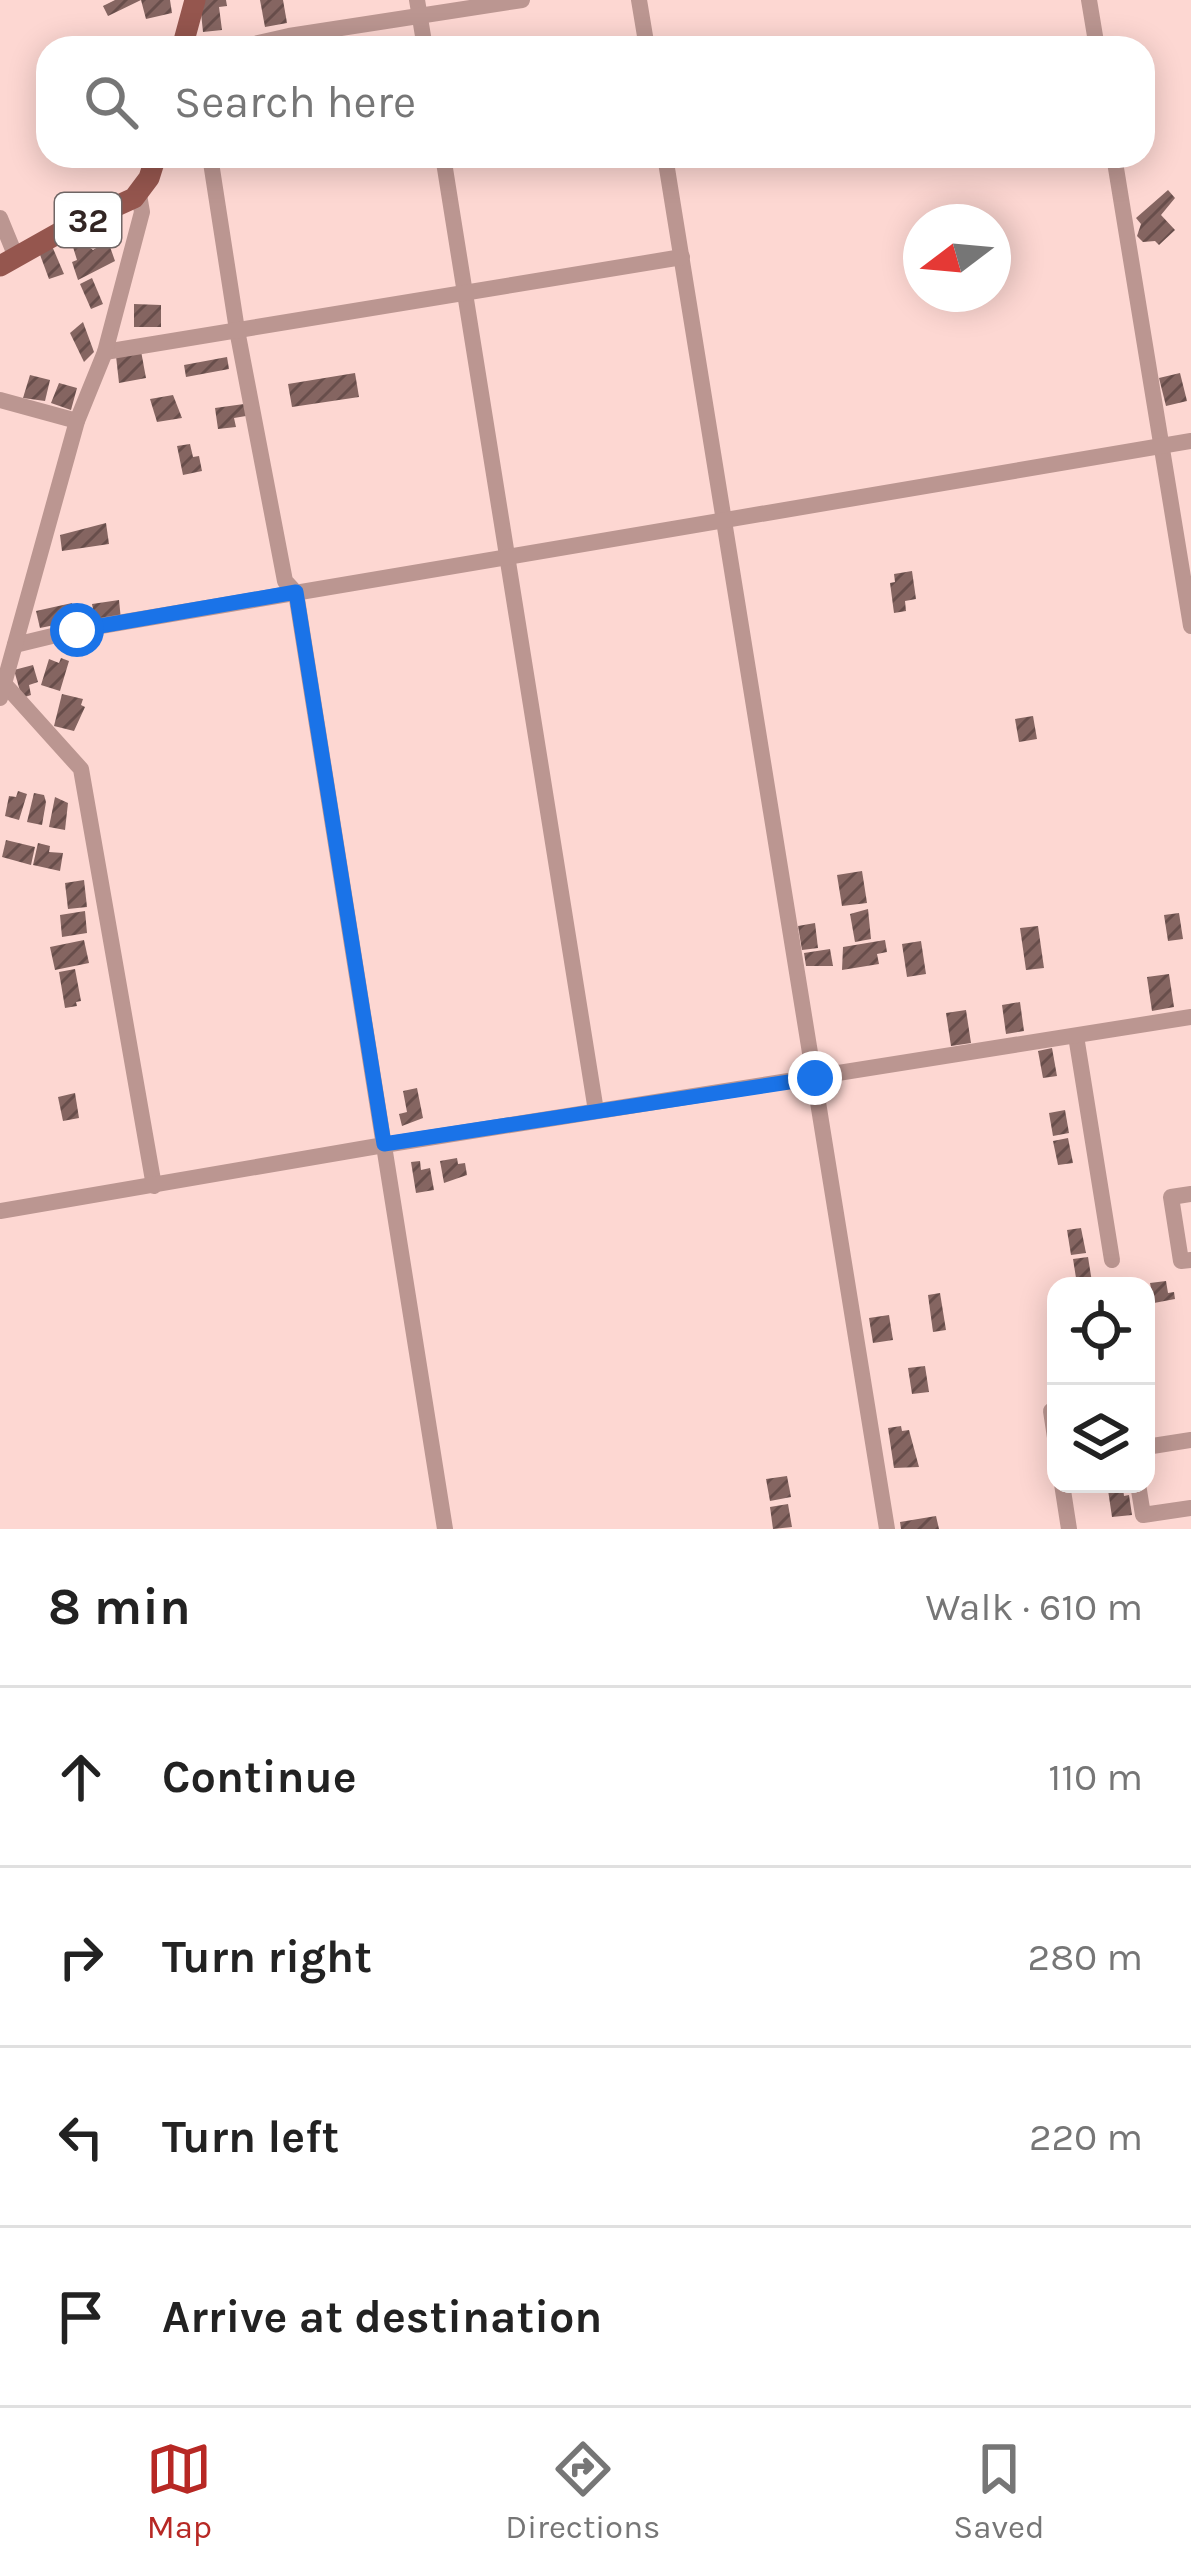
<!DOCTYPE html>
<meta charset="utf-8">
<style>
body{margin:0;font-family:Karla,sans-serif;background:#f6f6f6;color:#222}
.controls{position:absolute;right:36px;bottom:36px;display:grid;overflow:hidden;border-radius:24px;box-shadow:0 6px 30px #0003}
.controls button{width:108px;height:108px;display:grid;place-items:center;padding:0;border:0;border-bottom:3px solid #e0e0e0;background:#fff;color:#222;font:60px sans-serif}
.compass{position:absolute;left:903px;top:204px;width:108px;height:108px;border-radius:50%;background:#fff;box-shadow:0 6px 30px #0003;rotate:254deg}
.stop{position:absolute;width:36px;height:36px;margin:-27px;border:9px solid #1a73e8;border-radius:50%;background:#fff}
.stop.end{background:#1a73e8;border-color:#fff;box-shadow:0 3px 12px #0008}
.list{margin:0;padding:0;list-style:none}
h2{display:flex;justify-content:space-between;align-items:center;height:156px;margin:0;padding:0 48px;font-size:51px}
h2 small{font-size:39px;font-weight:400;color:#767676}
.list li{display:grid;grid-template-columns:78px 1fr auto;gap:36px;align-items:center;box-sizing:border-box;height:180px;padding:0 48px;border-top:3px solid #e0e0e0}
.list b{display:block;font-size:45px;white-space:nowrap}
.list em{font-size:39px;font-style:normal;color:#767676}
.icon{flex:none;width:66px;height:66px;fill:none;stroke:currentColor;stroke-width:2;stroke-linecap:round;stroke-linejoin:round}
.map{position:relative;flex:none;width:1191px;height:1529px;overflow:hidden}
.search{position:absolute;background:#fff;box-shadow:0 6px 30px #0003;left:36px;right:36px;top:36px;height:132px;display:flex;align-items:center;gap:30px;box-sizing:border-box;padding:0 42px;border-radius:36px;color:#767676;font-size:45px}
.sheet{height:876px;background:#fff}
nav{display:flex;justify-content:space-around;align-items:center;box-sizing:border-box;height:168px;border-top:3px solid #e0e0e0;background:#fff;font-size:33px;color:#767676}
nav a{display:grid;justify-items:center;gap:6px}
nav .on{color:#b72824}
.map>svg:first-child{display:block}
.building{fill:url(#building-hatch)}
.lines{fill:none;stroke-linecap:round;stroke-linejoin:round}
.minor{stroke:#bb9691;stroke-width:16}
.major{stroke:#95564e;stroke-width:21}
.route{stroke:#1a73e8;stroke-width:15}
.labels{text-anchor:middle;stroke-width:12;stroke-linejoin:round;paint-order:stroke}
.shield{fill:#fff;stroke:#706665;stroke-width:3}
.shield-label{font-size:33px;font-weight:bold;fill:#322523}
</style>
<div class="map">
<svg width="1191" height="1529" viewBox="0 0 1191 1529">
<defs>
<pattern id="building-hatch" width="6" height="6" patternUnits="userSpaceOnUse" patternTransform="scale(3)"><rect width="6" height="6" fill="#856561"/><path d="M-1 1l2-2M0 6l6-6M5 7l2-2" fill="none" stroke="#684e4b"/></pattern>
</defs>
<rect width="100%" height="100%" fill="#fdd7d2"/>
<g class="building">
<path d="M115 0H170L172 13 146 19 141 0 108 16 103 6Z"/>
<path d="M205 0H226L227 6 219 7 222 30 203 32 200 3Z"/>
<path d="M260 0H283L287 23 265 27Z"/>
<path d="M1168 190 1175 198 1161 215 1175 230 1159 245 1155 241 1143 242 1137 236 1141 224 1136 218Z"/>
<path d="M108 241 115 261 78 280 72 262 77 260 73 247 83 242 93 250Z"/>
<path d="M52 246 64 274 49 279 39 252Z"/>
<path d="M92 278 103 304 91 309 80 284Z"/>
<path d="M134 304 161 305V327H134Z"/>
<path d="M83 322 94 352 84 362 70 333Z"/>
<path d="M141 351 146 378 119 383 116 356Z"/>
<path d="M227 357 229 369 186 377 184 365Z"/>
<path d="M355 373 359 397 292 407 288 384Z"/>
<path d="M1180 373 1187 401 1166 406 1159 378Z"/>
<path d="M30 375 50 380 45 401 23 398Z"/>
<path d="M59 383 77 388 71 410 51 403Z"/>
<path d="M173 395 182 418 157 422 150 399Z"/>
<path d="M244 404 246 416 234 418 236 427 218 429 215 408Z"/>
<path d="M190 444 193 457 199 456 202 471 183 475 177 446Z"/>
<path d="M106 523 109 544 62 551 60 535Z"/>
<path d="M912 571 916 599 905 601 906 611 894 613 890 583 895 582 894 574Z"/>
<path d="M119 600 121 620 96 624 92 604Z"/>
<path d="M72 603 74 621 40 628 36 611Z"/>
<path d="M61 658 69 661 60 691 41 685 49 659 59 663Z"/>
<path d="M33 665 38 682 29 685 31 695 22 698 14 670Z"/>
<path d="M62 694 83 699 81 705 85 707 74 731 54 726Z"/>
<path d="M1033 716 1037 739 1019 742 1015 719Z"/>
<path d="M18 791 27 794 19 820 5 816 9 796 16 797Z"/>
<path d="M34 793 44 795 46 802 42 825 27 822Z"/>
<path d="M55 797 68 803 65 830 49 827Z"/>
<path d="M6 840 35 847 31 865 2 857Z"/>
<path d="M38 843 50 846 49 852 63 853 60 871 33 865Z"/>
<path d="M862 871 867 903 842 906 837 875Z"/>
<path d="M84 880 87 907 68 909 65 883Z"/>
<path d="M868 909 871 939 855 942 850 914Z"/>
<path d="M85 911 87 933 62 937 60 915Z"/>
<path d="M1179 913 1183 939 1168 941 1164 915Z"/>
<path d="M815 923 818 948 802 950 798 926Z"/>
<path d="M1038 926 1044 968 1026 970 1020 928Z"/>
<path d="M84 940 89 963 55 970 50 947Z"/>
<path d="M885 940 887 952 877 954 879 964 842 970 843 947Z"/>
<path d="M921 941 926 974 907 977 902 944Z"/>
<path d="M830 949 833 966H806L804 953Z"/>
<path d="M75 969 81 1001 76 1002 77 1006 65 1008 59 972Z"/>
<path d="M1169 974 1174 1007 1152 1011 1147 977Z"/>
<path d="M1020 1002 1024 1031 1006 1034 1002 1005Z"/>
<path d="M966 1010 971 1043 951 1046 946 1013Z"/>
<path d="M1052 1048 1057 1076 1043 1078 1038 1051Z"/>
<path d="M417 1088 423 1118 402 1126 399 1114 407 1112 403 1091Z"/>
<path d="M75 1093 79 1118 63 1121 58 1097Z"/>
<path d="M1065 1110 1069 1133 1053 1136 1049 1113Z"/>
<path d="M1068 1138 1073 1163 1058 1165 1053 1141Z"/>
<path d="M457 1158 458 1164 465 1163 467 1175 444 1183 440 1161Z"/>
<path d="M420 1161 421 1170 430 1168 434 1190 416 1193 411 1162Z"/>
<path d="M1081 1228 1086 1253 1071 1255 1067 1230Z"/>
<path d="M1088 1257 1092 1282 1077 1284 1073 1259Z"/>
<path d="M1166 1281 1168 1293 1174 1292 1175 1299 1154 1303 1150 1283Z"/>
<path d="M940 1293 946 1330 933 1332 928 1295Z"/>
<path d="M889 1315 893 1340 873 1343 869 1318Z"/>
<path d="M925 1366 929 1392 912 1394 908 1368Z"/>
<path d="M901 1426 902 1431 909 1430 919 1467 894 1468 888 1428Z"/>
<path d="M787 1476 791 1497 770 1501 766 1479Z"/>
<path d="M1123 1488 1124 1496 1129 1495 1132 1515 1112 1517 1108 1490Z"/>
<path d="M788 1504 792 1527 773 1529 770 1507Z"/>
<path d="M936 1516 939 1529H901L900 1522Z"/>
</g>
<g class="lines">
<g class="minor">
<path d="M417 0 425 48"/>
<path d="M639 0 647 48"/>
<path d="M1089 0 1097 48"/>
<path d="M237 48 289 36 522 0"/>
<path d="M210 156 237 330 285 581 296 593 445 1529"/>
<path d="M443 156 596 1111"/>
<path d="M665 156C741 613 814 1071 887 1529"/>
<path d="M1114 156 1191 626"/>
<path d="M0 218 16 257"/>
<path d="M105 352 682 257"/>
<path d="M0 400 77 421"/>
<path d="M15 645 77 630 1191 441"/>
<path d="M0 679 81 769 154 1186"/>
<path d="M0 698 77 421 105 352 142 212 139 195"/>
<path d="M1076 1036 1112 1260"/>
<path d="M1191 1194 1171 1197 1181 1261 1191 1260"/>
<path d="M0 1211 384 1145 1191 1017"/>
<path d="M1051 1411 1056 1444"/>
<path d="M1146 1447 1191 1440"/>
<path d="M1062 1484 1069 1529"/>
<path d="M1138 1484 1143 1515 1191 1508"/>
</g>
<g class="major">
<path d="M182 48 195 0"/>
<path d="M0 266 66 229 134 198 149 178 156 156"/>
</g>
</g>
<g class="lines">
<path class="route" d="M77 630 296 592 384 1144 815 1078"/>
</g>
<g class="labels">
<rect class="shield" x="55" y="193" width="66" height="54" rx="9"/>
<g class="shield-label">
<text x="88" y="232">32</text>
</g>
</g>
</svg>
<div class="controls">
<button><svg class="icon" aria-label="locate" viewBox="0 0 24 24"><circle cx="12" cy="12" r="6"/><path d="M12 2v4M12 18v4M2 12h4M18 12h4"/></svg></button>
<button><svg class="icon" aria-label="layers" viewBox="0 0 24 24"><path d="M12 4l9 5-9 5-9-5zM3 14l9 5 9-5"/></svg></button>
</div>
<svg class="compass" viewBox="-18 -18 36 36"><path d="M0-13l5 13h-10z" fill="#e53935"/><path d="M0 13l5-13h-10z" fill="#767676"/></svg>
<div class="stop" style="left:77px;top:630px"></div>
<div class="stop end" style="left:815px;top:1078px"></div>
<div class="search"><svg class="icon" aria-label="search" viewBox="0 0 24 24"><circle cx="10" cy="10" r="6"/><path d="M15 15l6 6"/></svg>Search here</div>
</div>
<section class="sheet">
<h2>8 min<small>Walk · 610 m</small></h2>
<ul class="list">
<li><svg class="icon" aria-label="ahead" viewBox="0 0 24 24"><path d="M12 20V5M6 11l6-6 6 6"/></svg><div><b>Continue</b></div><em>110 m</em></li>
<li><svg class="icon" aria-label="right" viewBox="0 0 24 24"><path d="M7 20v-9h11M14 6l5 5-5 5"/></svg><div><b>Turn right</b></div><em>280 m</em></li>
<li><svg class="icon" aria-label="left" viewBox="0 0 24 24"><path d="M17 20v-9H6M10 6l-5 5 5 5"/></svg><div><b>Turn left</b></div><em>220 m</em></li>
<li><svg class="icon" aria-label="arrive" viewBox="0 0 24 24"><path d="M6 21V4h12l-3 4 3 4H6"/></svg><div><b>Arrive at destination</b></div></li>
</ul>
</section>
<nav>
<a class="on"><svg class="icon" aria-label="map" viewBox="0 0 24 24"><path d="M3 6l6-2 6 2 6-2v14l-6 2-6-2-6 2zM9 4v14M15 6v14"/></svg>Map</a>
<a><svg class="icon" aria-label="directions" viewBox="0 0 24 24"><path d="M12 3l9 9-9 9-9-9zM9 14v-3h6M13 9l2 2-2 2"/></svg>Directions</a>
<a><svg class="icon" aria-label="saved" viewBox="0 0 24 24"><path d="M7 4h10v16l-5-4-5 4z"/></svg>Saved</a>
</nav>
